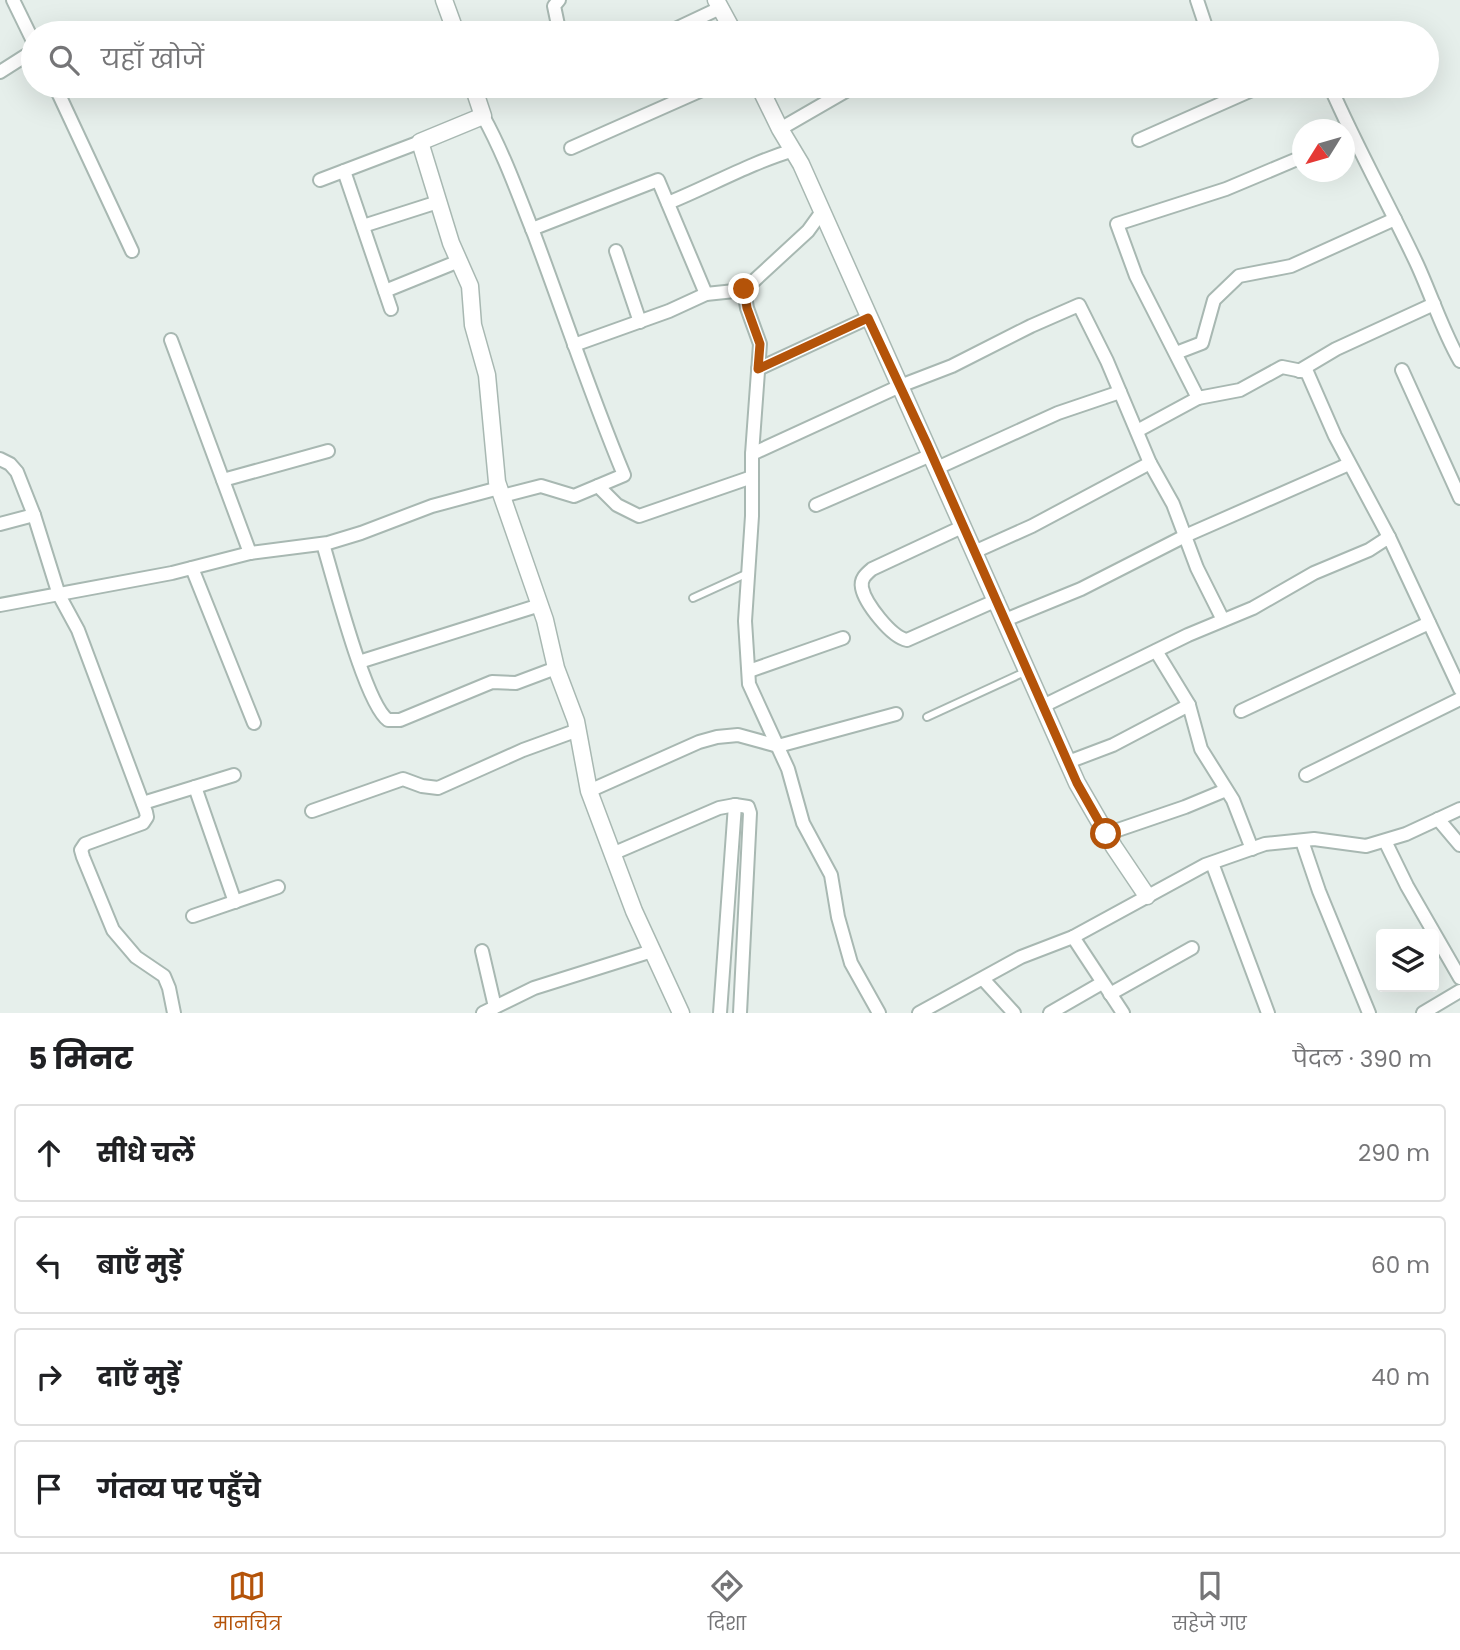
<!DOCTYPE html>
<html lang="hi">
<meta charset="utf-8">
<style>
body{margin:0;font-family:Poppins,"Noto Sans Devanagari",sans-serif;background:#f2f2f2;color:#202124}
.controls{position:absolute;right:21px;bottom:21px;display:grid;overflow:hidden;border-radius:7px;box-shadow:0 7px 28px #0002}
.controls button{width:63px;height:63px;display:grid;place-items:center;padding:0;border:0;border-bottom:2px solid #e0e0e0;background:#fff;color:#202124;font:35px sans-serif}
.compass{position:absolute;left:1292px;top:119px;width:63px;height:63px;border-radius:50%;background:#fff;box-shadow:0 7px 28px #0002;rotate:233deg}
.stop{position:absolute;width:21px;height:21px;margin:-16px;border:5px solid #b45309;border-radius:50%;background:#fff}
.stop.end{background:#b45309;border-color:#fff;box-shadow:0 2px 7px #0008}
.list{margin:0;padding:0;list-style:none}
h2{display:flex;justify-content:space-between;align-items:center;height:91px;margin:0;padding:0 28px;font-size:30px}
h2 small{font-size:23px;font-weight:400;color:#757577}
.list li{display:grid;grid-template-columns:46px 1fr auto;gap:21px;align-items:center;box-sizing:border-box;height:98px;margin:0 14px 14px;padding:0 14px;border:2px solid #e0e0e0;border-radius:7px}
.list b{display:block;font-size:26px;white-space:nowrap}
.list em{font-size:23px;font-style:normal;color:#757577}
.icon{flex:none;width:38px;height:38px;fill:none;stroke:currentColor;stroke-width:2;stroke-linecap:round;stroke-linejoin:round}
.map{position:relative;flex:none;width:1460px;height:1013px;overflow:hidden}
.search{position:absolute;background:#fff;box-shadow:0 7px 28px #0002;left:21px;right:21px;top:21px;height:77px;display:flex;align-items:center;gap:18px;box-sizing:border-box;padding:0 24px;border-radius:38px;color:#757577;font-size:26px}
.sheet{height:539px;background:#fff}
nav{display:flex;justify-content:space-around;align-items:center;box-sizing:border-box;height:98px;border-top:2px solid #e0e0e0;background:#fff;font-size:19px;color:#757577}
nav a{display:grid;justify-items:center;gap:4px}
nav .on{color:#b45309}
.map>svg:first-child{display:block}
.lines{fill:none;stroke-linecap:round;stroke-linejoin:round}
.service-casing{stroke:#a8b8b2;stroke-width:10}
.minor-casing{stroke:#a8b8b2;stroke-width:16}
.tertiary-casing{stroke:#a8b8b2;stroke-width:19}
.service{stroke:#fff;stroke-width:6}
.minor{stroke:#fff;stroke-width:12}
.tertiary{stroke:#fff;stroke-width:16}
.route{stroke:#b45309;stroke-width:9}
</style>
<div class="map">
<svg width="1460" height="1013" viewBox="0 0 1460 1013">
<rect width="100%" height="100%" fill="#e6efeb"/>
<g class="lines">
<g class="service-casing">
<g id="service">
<path d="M693 598 748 573"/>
<path d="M927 717 1027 671"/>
</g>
</g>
<g class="minor-casing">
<g id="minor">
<path d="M13 0 33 41"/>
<path d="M1197 0 1208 33"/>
<path d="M558 25 554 6 559 0"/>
<path d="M667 33 720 8"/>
<path d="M0 72 33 51"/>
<path d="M55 86 132 251"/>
<path d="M1330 86C1356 146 1388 203 1416 262 1431 294 1442 330 1460 361"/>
<path d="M551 88 556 86"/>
<path d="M483 116C504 154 518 194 534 234 564 314 591 396 624 475L574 496 541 486 502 496"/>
<path d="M780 129 851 88"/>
<path d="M1139 140 1261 86"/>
<path d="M571 148 711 86"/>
<path d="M1302 157 1226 189 1117 224 1136 276 1198 398 1240 390 1282 367 1307 372 1335 436 1389 537"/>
<path d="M344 171 391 309"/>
<path d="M320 180 420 142"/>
<path d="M668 203C710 186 750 163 794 150"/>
<path d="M821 213 808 231 744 290 747 308 760 344 752 454V516L745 621 749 684 788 769 803 823 831 875 838 917 851 963 879 1013"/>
<path d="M363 226 438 202"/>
<path d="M532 229 658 180 706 294"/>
<path d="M616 251 640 322"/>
<path d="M385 291 459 261"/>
<path d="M171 340 250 553"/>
<path d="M574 345 669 311 706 294 744 290"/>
<path d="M1176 353 1202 343 1214 300 1239 276 1291 266 1395 219"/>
<path d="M758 369 868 318"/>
<path d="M1402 370 1460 498"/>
<path d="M1299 371 1336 349 1434 304"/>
<path d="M1137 431 1198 398"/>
<path d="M752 454 900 386 952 366 1031 326 1079 305 1107 361 1150 463 1173 504 1197 568 1223 620"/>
<path d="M0 459 10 464 17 472 34 515 59 595 78 630 146 812 147 817 143 823 85 844 81 850 83 857 113 930 136 957 164 976 169 988 174 1013"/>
<path d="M937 468 1058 413 1120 392"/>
<path d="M223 480 328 451"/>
<path d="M598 486 617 505 639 516 752 477"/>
<path d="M816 505 931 455"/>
<path d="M0 524 34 515"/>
<path d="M962 527 872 569C866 574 860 579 862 588 865 603 891 637 907 640L997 600"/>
<path d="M323 544C333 576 365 704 388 720H400L492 682 516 683 556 668"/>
<path d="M974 552 1032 526 1150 463"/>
<path d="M192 568 254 723"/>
<path d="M0 605 172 573 250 553 328 543 361 533 432 506 499 488"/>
<path d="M1005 620 1081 589 1185 536 1349 464"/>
<path d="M1156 651 1189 705 1201 749 1233 800 1252 849"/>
<path d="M359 662 540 605"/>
<path d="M749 671 843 638"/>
<path d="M1043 706 1188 635 1253 608 1314 573 1369 550 1389 537 1460 689"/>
<path d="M1241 711 1429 623"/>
<path d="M1068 762 1113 745 1189 705"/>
<path d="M1306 775 1460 699"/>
<path d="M195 787 235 902"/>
<path d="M589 791 699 742 717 737 738 735 778 746 896 714"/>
<path d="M143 803 234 775"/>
<path d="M312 811 403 779 422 786 438 788 523 750 578 730"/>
<path d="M1438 819 1460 845"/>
<path d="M1106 834 1185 807 1226 790"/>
<path d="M1302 841 1319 891 1369 1013"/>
<path d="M1385 841 1407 886 1460 978"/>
<path d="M612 854 719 808 735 805 748 807 750 813 740 1013"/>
<path d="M1212 863 1268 1013"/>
<path d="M193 916 278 887"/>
<path d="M1073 937 1123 1013"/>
<path d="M482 951 495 1007"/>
<path d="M983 979 1014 1013"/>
<path d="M1110 994 1192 948"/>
<path d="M483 1013 534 988 652 951"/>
<path d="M720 1013 735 805"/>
<path d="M919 1013 1021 957 1073 937 1205 865 1265 844 1314 839 1366 846 1406 834 1460 809"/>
<path d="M1050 1013 1102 983"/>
<path d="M1423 1013 1460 991"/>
</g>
</g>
<g class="tertiary-casing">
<g id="tertiary">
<path d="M444 0 456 33"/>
<path d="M716 0 734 33"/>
<path d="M473 86 483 116 420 142 451 243 470 286 473 325 487 375 497 482 545 620 556 668 576 721 589 791 634 911 681 1013"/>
<path d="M759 86 780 129 801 164 1077 783 1114 847 1147 896"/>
</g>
</g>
<use href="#service" class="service"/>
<use href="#minor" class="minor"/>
<use href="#tertiary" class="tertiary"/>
</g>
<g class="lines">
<path class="route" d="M744 289 747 308 760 344 758 369 868 318 927 444 1077 783 1106 834"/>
</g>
</svg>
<div class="controls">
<button><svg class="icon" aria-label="layers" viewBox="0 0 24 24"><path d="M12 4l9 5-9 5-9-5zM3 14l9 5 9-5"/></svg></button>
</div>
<svg class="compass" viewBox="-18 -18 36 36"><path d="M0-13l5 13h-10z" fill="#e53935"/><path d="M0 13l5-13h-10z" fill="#757577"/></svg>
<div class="stop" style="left:1106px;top:834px"></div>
<div class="stop end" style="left:744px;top:289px"></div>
<div class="search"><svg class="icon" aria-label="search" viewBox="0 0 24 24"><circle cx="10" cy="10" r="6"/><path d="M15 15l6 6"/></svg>यहाँ खोजें</div>
</div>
<section class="sheet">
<h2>5 मिनट<small>पैदल · 390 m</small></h2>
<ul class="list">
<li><svg class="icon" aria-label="ahead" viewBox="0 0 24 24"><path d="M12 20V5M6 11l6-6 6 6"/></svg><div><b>सीधे चलें</b></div><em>290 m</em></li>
<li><svg class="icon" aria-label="left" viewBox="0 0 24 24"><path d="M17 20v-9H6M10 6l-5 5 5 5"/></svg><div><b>बाएँ मुड़ें</b></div><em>60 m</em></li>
<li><svg class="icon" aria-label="right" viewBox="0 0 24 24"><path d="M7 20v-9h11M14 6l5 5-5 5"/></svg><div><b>दाएँ मुड़ें</b></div><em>40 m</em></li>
<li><svg class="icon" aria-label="arrive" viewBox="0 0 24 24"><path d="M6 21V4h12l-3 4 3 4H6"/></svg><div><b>गंतव्य पर पहुँचे</b></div></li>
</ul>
</section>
<nav>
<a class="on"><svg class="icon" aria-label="map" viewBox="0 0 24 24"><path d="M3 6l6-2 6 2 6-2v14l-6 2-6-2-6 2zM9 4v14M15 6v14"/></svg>मानचित्र</a>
<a><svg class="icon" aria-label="directions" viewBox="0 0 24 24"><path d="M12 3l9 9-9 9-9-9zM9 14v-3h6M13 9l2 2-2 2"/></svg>दिशा</a>
<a><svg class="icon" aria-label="saved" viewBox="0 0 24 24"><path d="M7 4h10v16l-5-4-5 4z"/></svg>सहेजे गए</a>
</nav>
